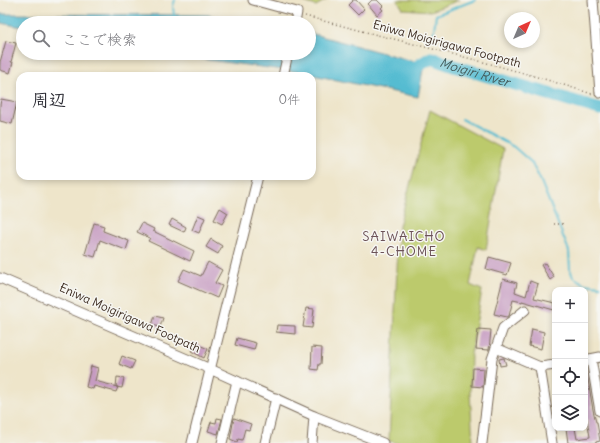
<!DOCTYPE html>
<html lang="ja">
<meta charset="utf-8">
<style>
body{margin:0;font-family:Delius,"Klee One",sans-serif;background:#f7f7f7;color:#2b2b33}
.controls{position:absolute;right:12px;bottom:12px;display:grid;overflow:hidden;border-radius:8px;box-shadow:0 2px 6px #0003}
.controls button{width:36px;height:36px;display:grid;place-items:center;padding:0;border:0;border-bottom:1px solid #e1e1e2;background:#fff;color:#2b2b33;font:20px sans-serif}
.compass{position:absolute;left:504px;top:12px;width:36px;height:36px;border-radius:50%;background:#fff;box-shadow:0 2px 6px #0003;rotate:44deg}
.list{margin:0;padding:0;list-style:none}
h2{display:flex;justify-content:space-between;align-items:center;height:52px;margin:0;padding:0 16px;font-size:17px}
h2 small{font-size:13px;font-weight:400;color:#7c7c81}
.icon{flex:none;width:22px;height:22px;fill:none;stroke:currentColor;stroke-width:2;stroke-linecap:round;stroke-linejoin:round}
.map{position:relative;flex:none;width:600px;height:443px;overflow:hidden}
.search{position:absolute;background:#fff;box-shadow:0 2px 6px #0003;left:16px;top:16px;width:300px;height:44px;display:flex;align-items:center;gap:10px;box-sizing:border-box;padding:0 14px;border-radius:22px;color:#7c7c81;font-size:15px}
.panel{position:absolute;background:#fff;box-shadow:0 2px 6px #0003;left:16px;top:72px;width:300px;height:108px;border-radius:12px}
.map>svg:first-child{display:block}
.green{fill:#bcca6c;stroke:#7c7a45}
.water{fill:#54bcd1;stroke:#487378}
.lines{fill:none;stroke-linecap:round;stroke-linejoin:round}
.stream{stroke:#54bcd1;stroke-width:2}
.river{stroke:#54bcd1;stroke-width:13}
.building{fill:#c69bc1}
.minor-casing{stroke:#7a6b5a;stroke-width:11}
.path{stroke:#7a6b5a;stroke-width:1.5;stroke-dasharray:1 3;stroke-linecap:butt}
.minor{stroke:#fff;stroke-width:9}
.labels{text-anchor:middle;stroke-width:3;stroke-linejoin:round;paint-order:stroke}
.street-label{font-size:12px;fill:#3b2a1e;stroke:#f6f6f2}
.water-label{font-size:13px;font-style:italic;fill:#445d5d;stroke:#f6f6f2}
.neighbourhood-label{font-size:13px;letter-spacing:1px;fill:#6c5257;stroke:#f6f6f2}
</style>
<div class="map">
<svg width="600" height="443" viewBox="0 0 600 443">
<rect width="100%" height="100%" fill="#f6f6f2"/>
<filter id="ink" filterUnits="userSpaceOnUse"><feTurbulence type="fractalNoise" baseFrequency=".025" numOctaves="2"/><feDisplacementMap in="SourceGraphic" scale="8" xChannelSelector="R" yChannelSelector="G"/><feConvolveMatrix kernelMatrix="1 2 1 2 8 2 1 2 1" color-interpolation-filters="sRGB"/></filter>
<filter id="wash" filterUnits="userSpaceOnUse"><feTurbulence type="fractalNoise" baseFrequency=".012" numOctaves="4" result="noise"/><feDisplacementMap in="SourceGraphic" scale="16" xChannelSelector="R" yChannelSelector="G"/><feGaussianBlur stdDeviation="0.9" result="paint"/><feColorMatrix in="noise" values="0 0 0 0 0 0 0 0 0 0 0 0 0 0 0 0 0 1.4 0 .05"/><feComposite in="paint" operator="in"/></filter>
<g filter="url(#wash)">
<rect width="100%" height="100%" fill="#eee5ca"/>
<g class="green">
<path d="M298 0H326L316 6Z"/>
<path d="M397 0H459L431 11 403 9Z"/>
<path d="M430 110 503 149 486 250 478 247 470 285 482 290 471 354 470 393 473 443H397L389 441 399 226Z"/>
</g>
<g class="water">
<path d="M0 14 208 15 245 23H23V27L0 23Z"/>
<path d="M309 33 424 64 418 97 299 72 209 60 163 53H309Z"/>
</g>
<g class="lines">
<g class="stream">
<path d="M174 16 173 6 175 0"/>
<path d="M433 37 436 15 475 0"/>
<path d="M462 119 514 147 531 162 540 179 569 251 570 269 573 277 585 284 600 286"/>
</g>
<path class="river" id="s1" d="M408 72 431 58 454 66 600 109"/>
</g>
<g id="blocks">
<g class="building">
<path d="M353 0H356L364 9 358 15 348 5Z"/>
<path d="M372 0H377L383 6 381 8 383 10 377 15 368 4Z"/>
<path d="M6 41 16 43 11 62H13L10 73 0 70V62Z"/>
<path d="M1 99 17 102 12 124 0 121V105Z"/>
<path d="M220 208 228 213 222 224 214 220Z"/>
<path d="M198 215 205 218 199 233 192 230Z"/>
<path d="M172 219 186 227 184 232 169 225Z"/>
<path d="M94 223 104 226 103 231 129 241 126 250 100 240 95 257 85 254Z"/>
<path d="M142 223 154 229 153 231 194 251 190 261 148 241 150 238 137 232Z"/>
<path d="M211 239 222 246 218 254 206 247Z"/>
<path d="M489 257 511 263 507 275 486 269Z"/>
<path d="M208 262 222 270 215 283 222 286 217 298 178 281 184 269 201 276Z"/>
<path d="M545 263 554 277 550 280 541 265Z"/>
<path d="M503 279 517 283 515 292 526 296 530 281 538 284 534 298 555 303 554 310 522 301V302L513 300 509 316 507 317 494 314Z"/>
<path d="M306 308 314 309 312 328 303 327Z"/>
<path d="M155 316 163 318 160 327 152 325Z"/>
<path d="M277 325 295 326V334L276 332Z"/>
<path d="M478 329 491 330 489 350 476 349Z"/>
<path d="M532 329 544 332 541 349 529 346Z"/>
<path d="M237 338 256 343 254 350 235 345Z"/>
<path d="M195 343 208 349 204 358 191 351Z"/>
<path d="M312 347 322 348 321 364H319L318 370 311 369Z"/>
<path d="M122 356 135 361 131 369 119 364Z"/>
<path d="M504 358 506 365 500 366 499 359Z"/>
<path d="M91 366 98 368 95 381 118 387 116 392 94 386 93 389 86 387Z"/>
<path d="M473 368 484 369 483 387 472 386Z"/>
<path d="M585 368H586L593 410 596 422H597L600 441 596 442V443H568L566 428H575L577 439 590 437 587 419 585 420Z"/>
<path d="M117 377 124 378 122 388 116 387Z"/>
<path d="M217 418 222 419 218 434 208 431 211 422 216 423Z"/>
<path d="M234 418 251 424 249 430 245 429 242 440 238 439 237 442 230 439Z"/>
</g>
</g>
</g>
<g filter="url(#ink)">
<use href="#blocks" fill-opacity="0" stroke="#7a6b5a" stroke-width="1"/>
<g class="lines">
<g class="minor-casing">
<g id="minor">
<path d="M253 0 297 12 295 23"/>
<path d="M593 0 600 93"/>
<path d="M283 76 288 53"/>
<path d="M0 278 210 369 314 416 383 443"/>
<path d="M496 348 540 367"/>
<path d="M591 359 600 411"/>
<path d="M585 360 600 357"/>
<path d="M192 443 258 176"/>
<path d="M222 443 237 381"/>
<path d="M265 443 276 398"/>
<path d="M312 443 314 416"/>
<path d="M482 443 492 359 503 328 525 310"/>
<path d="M552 443 540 367 555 365"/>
</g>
</g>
<g class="path">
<path d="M305 16C401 42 498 63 592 94"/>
<path d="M554 224H563"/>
</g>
<use href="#minor" class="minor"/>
</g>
</g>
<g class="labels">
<g class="street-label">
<text transform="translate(447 44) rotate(15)" y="4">Eniwa Moigirigawa Footpath</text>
<text transform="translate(130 318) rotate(24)" y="4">Eniwa Moigirigawa Footpath</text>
</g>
<g class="water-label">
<text dy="5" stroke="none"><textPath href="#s1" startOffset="73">Moigiri River</textPath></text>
</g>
<g class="neighbourhood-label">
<text x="404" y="241">SAIWAICHO<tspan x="404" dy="15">4-CHOME</tspan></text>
</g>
</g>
</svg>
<div class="controls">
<button>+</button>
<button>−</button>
<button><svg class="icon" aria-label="locate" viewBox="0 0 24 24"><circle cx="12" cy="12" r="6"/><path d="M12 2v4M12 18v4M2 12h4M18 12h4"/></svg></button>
<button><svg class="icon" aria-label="layers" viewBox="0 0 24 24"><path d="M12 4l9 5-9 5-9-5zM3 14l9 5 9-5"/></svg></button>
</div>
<svg class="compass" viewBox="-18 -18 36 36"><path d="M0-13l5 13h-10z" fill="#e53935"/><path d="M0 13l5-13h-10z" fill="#7c7c81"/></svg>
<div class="search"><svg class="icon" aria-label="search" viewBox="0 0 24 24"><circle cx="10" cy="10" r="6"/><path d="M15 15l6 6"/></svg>ここで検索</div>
<section class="panel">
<h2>周辺<small>0件</small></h2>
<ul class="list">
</ul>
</section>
</div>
